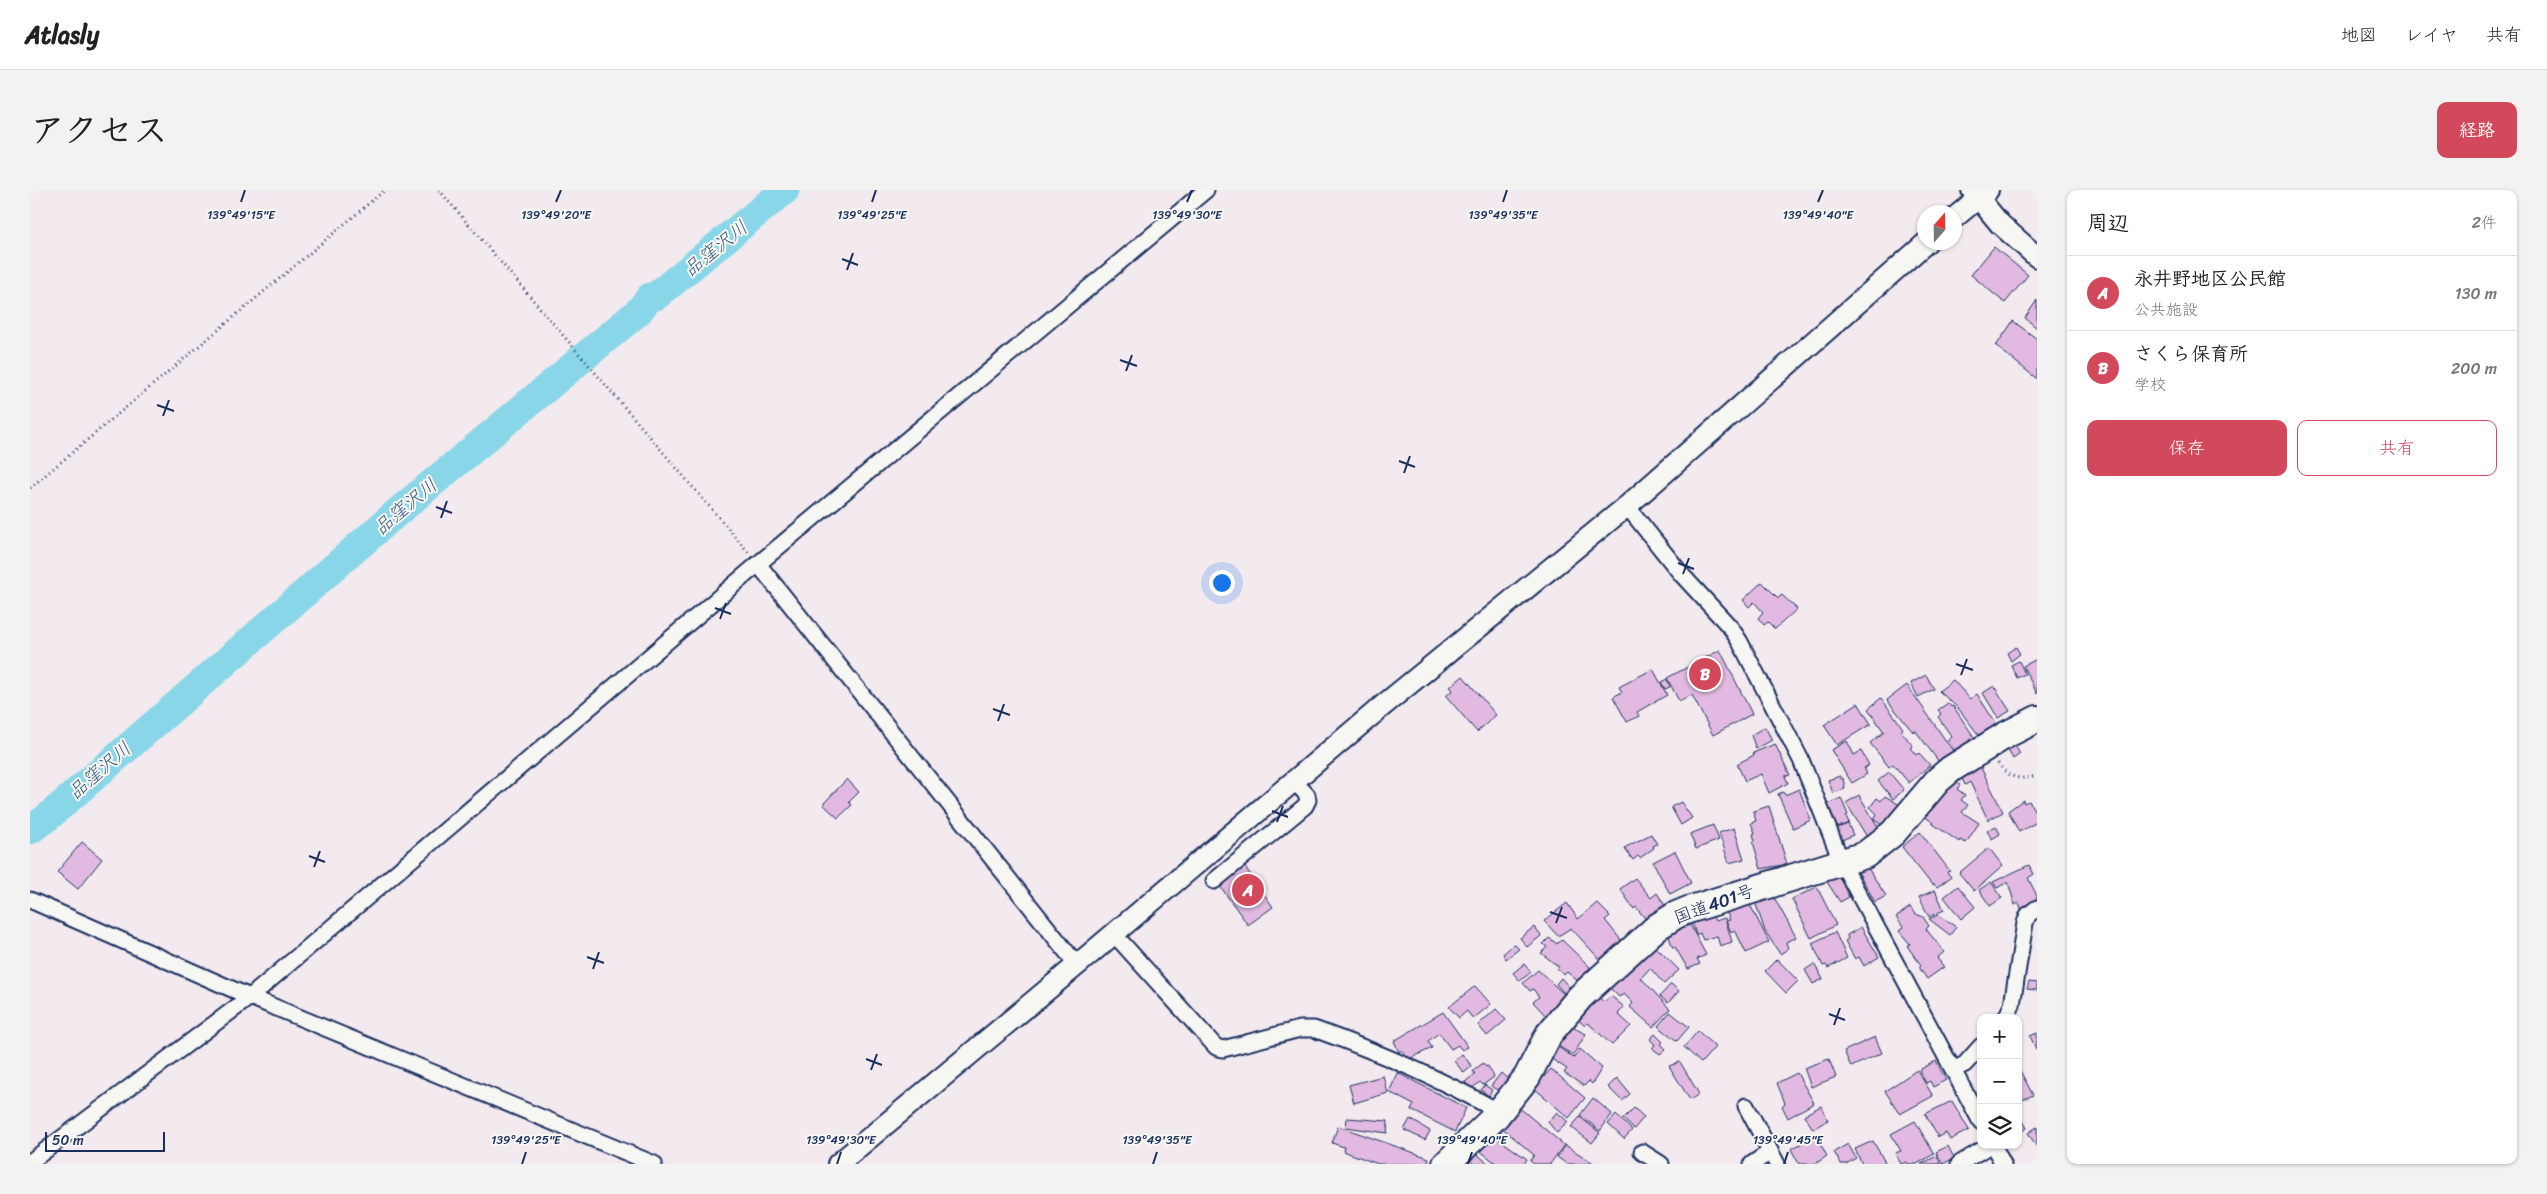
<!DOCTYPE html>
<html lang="ja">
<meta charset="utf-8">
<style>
body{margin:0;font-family:Sriracha,"Klee One",sans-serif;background:#f2f2f2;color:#222}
.controls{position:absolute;right:15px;bottom:15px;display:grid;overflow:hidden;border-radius:10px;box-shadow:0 1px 4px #0004}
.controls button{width:45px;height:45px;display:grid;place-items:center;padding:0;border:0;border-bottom:1px solid #e0e0e0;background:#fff;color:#222;font:25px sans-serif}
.compass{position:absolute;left:1887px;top:15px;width:45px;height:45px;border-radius:50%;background:#fff;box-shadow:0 1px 4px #0004;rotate:20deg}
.scale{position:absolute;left:15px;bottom:12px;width:120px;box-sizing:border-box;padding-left:5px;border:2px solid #1b2f5e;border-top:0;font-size:14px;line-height:18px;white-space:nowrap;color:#1b2f5e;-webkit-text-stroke:4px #f6f6f2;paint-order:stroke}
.you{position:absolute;left:1191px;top:392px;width:18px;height:18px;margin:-12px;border:4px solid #fff;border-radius:50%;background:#1a73e8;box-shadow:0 0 0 8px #1a73e833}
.badge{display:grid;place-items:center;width:32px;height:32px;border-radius:50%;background:#d1495b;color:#fff;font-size:16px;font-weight:700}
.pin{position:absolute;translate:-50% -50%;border:2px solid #fff;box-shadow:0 1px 5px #0006}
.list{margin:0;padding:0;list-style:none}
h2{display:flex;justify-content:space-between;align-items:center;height:65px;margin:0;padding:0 20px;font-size:21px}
h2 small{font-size:16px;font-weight:400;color:#767676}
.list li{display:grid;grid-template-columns:32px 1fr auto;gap:15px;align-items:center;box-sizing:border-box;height:75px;padding:0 20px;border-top:1px solid #e0e0e0}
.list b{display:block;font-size:19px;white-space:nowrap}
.list p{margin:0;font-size:16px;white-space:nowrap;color:#767676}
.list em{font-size:16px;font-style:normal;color:#767676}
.actions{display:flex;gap:10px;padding:15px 20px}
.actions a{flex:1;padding:11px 0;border:1px solid #d1495b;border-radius:10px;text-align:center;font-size:18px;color:#d1495b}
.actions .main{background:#d1495b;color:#fff}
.icon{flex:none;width:28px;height:28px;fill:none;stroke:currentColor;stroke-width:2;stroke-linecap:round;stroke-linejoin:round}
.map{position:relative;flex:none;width:2007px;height:974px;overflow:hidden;border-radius:10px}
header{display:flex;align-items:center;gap:30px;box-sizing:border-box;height:70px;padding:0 25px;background:#fff;border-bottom:1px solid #e0e0e0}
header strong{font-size:24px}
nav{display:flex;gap:28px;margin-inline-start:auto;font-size:18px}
.intro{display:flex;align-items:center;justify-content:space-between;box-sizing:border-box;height:120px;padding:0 30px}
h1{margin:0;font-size:35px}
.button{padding:12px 22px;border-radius:10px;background:#d1495b;color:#fff;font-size:18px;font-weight:700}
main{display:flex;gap:30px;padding:0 30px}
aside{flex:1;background:#fff;border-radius:10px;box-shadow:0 1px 4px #0004}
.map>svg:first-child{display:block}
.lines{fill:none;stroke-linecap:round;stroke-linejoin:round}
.river{stroke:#89d6e8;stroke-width:29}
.building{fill:#e2bae1;stroke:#1b2f5e}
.street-casing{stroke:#1b2f5e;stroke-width:19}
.secondary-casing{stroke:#1b2f5e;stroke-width:24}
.highway-casing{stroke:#1b2f5e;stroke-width:30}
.path{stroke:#1b2f5e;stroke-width:3;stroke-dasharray:1 4;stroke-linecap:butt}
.street{stroke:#f6f6f2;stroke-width:15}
.secondary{stroke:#f6f6f2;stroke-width:20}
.highway{stroke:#f6f6f2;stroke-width:26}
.ticks{fill:none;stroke:#1b2f5e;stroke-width:2}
.labels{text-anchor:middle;stroke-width:4;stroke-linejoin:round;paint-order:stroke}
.street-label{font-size:18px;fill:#1b2f5e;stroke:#f6f6f2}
.water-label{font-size:19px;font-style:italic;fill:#365980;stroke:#f6f6f2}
.ticks-label{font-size:12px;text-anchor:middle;fill:#1b2f5e;stroke:#f6f6f2;stroke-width:4;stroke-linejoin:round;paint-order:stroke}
</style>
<header>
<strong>Atlasly</strong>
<nav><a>地図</a><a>レイヤ</a><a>共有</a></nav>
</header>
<div class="intro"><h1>アクセス</h1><a class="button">経路</a></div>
<main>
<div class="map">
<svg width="2007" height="974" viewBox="0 0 2007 974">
<rect width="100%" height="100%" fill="#f2eaef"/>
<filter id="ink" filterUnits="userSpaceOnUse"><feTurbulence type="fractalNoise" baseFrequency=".02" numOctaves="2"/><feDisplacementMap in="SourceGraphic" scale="10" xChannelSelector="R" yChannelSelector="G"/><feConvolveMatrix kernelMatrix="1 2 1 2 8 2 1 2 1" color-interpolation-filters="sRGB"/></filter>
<g filter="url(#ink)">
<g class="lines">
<path class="river" d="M0 640 18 627 364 325 608 122 620 107 626 106 755 0"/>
</g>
<g class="building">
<path d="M1964 57 1998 85 1975 113 1941 85Z"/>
<path d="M2007 110V138L1995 128Z"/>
<path d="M1983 131 2007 149V189L1966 156Z"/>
<path d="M1732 392 1748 408 1752 405 1767 419 1745 439 1738 432 1734 435 1728 428 1733 422 1724 412 1719 417 1713 410Z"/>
<path d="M1986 457 1990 464 1981 471 1977 463Z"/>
<path d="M1690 460 1722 524 1683 545 1662 505 1649 511 1637 488Z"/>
<path d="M2007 469V504L1993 476Z"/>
<path d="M1989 471 1995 484 1987 488 1981 475Z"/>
<path d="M1623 479 1637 505 1607 522 1609 526 1597 532 1583 507 1592 502 1589 497Z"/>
<path d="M1896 485 1904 499 1888 507 1881 493Z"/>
<path d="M1433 486 1466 525 1447 542 1416 506 1423 500 1420 497Z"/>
<path d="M1637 489 1640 497 1635 499 1631 492Z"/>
<path d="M1923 490 1940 509 1947 504 1968 537 1951 548 1928 518 1909 501Z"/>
<path d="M1877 495 1923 561 1909 572 1885 540 1883 542 1857 510Z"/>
<path d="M1964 496 1980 521 1968 528 1953 503Z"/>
<path d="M1851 508 1868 531 1873 539 1871 541 1883 556 1880 558 1886 565 1889 563 1900 575 1879 593 1863 574 1859 577 1840 553 1854 542 1838 519Z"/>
<path d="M1828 513 1841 534 1807 555 1794 535Z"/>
<path d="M1918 513 1921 517 1923 516 1946 550 1926 563 1918 550 1922 547 1908 527 1911 524 1908 520Z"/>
<path d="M1735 537 1742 550 1726 559 1721 545Z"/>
<path d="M1817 551 1824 565 1831 561 1839 575 1834 578 1837 584 1822 593 1801 560Z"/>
<path d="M1745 554 1760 585 1755 586 1758 593 1739 603 1731 584 1715 591 1707 574 1724 565 1723 563Z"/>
<path d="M1984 554 1990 564 1983 569 1977 558Z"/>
<path d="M1948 572 1973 622 1958 630 1940 592 1935 595 1929 582Z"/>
<path d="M1859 582 1874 600 1863 609 1848 591Z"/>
<path d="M1810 586 1811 589 1813 588 1815 599 1803 603 1798 590Z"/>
<path d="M1921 588 1930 595 1927 599 1935 605 1931 610 1938 615 1932 622 1949 633 1936 653 1930 650 1929 652 1903 634 1904 633 1894 626Z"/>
<path d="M817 589 829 602 819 612 822 615 808 628 793 614Z"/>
<path d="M1769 599 1781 630 1763 638 1748 604 1753 602 1755 605Z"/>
<path d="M1829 605 1851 642 1839 650 1816 613Z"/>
<path d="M1855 606 1873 617 1853 636 1844 629 1847 624 1840 617 1847 608 1851 611Z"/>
<path d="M1811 608 1818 625 1816 626 1819 633 1805 638 1795 615Z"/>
<path d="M1993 610 1994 613 1999 611 2007 625V632L1989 642 1978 621Z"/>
<path d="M1651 612 1662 628 1651 635 1641 617Z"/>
<path d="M1739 616 1757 674 1731 679 1723 652 1725 651 1723 644 1725 643 1721 633 1726 631 1723 621Z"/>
<path d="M1818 634 1823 645 1810 651 1805 639Z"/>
<path d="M1683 635 1689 650 1666 659 1660 644Z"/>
<path d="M1966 636 1970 644 1962 649 1957 641Z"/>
<path d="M1704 638 1714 669 1699 673 1689 643Z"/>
<path d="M1890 642 1920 681 1917 682 1921 687 1907 697 1904 694 1902 695 1872 657Z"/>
<path d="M1621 644 1627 654 1623 656 1624 658 1610 668 1608 666 1603 670 1594 658Z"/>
<path d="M52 652 72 669 48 699 27 682Z"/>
<path d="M1959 658 1973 676 1944 701 1929 683Z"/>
<path d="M1645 661 1661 693 1640 704 1623 672Z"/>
<path d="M1834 672 1856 706 1845 712 1825 676Z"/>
<path d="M1999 675 2004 684 1998 688 2007 706V714L1992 721 1989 713 1985 715 1978 692 1967 698 1963 692Z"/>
<path d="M1215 677 1243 717 1218 735 1190 696 1198 689 1197 688Z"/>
<path d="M1808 685 1819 707 1810 712 1797 692Z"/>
<path d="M1605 688 1621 708 1627 703 1636 717 1617 731 1606 717 1604 719 1590 699Z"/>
<path d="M1961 692 1972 708 1960 716 1949 700Z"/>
<path d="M1928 696 1945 717 1931 729 1914 707Z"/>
<path d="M1787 697 1806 735 1781 748 1762 709Z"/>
<path d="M1905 700 1914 720 1899 727 1889 707Z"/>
<path d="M1741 702 1766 747 1756 752 1758 759 1750 764 1735 741 1724 709Z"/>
<path d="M1717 709 1739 752 1716 763 1705 740 1701 742 1696 731 1700 730 1695 719Z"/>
<path d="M1537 713 1548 729 1567 713 1580 726 1575 730 1594 754 1573 773 1541 738 1528 746 1514 731Z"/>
<path d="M1880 717 1886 724 1893 727 1899 736 1896 739 1914 762 1907 768 1914 777 1897 789 1889 777 1891 775 1877 756 1880 754 1869 741 1873 737 1866 727Z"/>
<path d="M1680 721 1685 731 1695 728 1702 752 1690 756 1687 746 1673 750 1670 743 1666 745 1660 726Z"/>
<path d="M1908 725 1926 737 1920 745 1899 729Z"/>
<path d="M1657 729 1676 765 1667 769 1670 774 1658 779 1645 757 1643 758 1637 741Z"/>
<path d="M1504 737 1511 746 1497 757 1490 748Z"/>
<path d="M1831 737 1849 767 1834 776 1829 767 1825 769 1815 751 1818 749 1817 745Z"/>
<path d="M1805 742 1817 768 1798 778 1796 775 1793 776 1782 753Z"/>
<path d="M1519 748 1527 754 1531 749 1560 777 1549 792 1537 782 1534 785 1527 779 1529 777 1511 763 1517 757 1513 754Z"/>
<path d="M1622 753 1649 780 1634 794 1620 778 1611 788 1640 819 1623 837 1600 817 1603 813 1594 804 1589 807 1577 795Z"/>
<path d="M1484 754 1489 759 1476 769 1473 764Z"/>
<path d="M1747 769 1768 791 1756 803 1735 781Z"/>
<path d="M1494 774 1501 782 1490 791 1483 783Z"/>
<path d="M1784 774 1793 789 1783 794 1775 780Z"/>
<path d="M1508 780 1537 807 1517 827 1503 812 1509 807 1503 799 1500 801 1493 793Z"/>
<path d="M1531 788 1541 799 1535 804 1526 794Z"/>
<path d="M1999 792 2007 793V800L1997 799Z"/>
<path d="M1641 794 1649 801 1638 813 1630 806Z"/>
<path d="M1445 796 1461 814 1443 829 1437 821 1429 828 1419 817Z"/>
<path d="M1566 805 1574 812 1581 806 1594 817 1588 824 1601 836 1582 855 1558 833 1555 836 1546 828Z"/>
<path d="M1466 819 1476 830 1457 846 1448 835Z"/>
<path d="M1413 822 1438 857 1432 860 1428 855 1421 859 1409 843 1398 851 1402 858 1377 870 1372 860 1369 862 1364 851Z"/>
<path d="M1640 822 1659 837 1647 851 1628 836Z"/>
<path d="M1540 836 1556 844 1543 865 1528 856Z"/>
<path d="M1668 841 1685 857 1671 873 1654 857Z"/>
<path d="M2007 843V861L2000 846Z"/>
<path d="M1625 844 1633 852 1631 854 1636 859 1630 864 1622 858 1625 855 1620 849Z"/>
<path d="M1845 847 1852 863 1821 877 1814 861Z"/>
<path d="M1528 857 1544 868 1550 859 1572 878 1562 894 1559 891 1554 896 1534 883 1537 879 1520 868Z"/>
<path d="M1432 864 1442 876 1434 883 1424 871Z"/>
<path d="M1799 869 1806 887 1781 897 1774 878Z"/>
<path d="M1906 871 1916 890 1903 897 1900 891 1896 893 1889 880Z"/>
<path d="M1650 872 1669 904 1660 910 1639 876Z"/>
<path d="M1453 873 1456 877 1458 876 1464 887 1453 895 1450 892 1441 899 1435 892 1445 884 1443 881Z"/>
<path d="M1988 877 2003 905 1988 912Z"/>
<path d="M1521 879 1555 908 1539 928 1504 898Z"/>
<path d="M1887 880 1903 906 1870 924 1855 901Z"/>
<path d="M1368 883 1436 918 1425 942 1381 920 1384 915 1359 902Z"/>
<path d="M1471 883 1479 890 1470 902 1461 896Z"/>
<path d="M1767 883 1784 913 1758 928 1752 916 1755 913 1747 893Z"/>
<path d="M1353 886 1358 903 1324 913 1319 895Z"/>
<path d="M1587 888 1600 904 1592 911 1578 897Z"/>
<path d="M1455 895 1462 900 1459 906 1451 900Z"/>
<path d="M1563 908 1582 924 1570 941 1550 925Z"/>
<path d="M1922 911 1939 940 1920 950 1916 943 1908 947 1895 924Z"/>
<path d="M1486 915 1534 955 1520 974H1504L1500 971 1504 965 1470 936Z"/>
<path d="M1791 916 1798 930 1783 939 1774 925Z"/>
<path d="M1604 918 1614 927 1604 939 1593 929Z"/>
<path d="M1527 922 1538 932 1527 943 1518 932Z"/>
<path d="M1586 925 1602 940 1594 949 1578 934Z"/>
<path d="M1550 927 1570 943 1562 953 1541 937Z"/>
<path d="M1317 928 1358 931 1357 943 1316 937Z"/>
<path d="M1380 929 1400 941 1395 950 1374 940Z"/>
<path d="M1885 931 1904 964 1887 974H1878L1877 972 1871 974 1865 963 1871 961 1861 944Z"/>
<path d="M1993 931 1997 938 1988 943V933Z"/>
<path d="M1308 936 1399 968 1397 974H1348L1313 961 1314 957 1302 953Z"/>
<path d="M2007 937V957L1998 943Z"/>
<path d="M1459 942 1497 969 1494 974H1467L1445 957Z"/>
<path d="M1786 946 1797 966 1785 974H1769L1761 959Z"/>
<path d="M1843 951 1856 974H1832L1825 959Z"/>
<path d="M1818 954 1826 968 1816 974H1811L1804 962Z"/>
<path d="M1535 955 1565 974H1537L1527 967Z"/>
<path d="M1918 956 1924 968 1913 974 1906 962Z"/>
<path d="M1442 960 1459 974H1444L1436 967Z"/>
<path d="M1907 966 1911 974H1891Z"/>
</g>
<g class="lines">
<g class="street-casing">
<g id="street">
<path d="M1597 316 1652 385 1701 438 1710 452 1771 570 1812 673 1951 932"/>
<path d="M728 374 1047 775"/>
<path d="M1184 691 1275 616 1278 610 1277 605 1264 591"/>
<path d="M0 710 220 807 624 974"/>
<path d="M1084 744 1186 857 1193 859 1270 839H1284C1348 862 1410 888 1469 922"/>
<path d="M1976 828 1982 815 1995 733 1998 725 2007 718"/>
<path d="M1923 880 1935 874 1951 856"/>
<path d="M1716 916 1747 974"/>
<path d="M1963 955 1973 974"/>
<path d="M1612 962 1631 974"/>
<path d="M0 972 220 807 728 374 1176 0"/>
<path d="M1722 974 1740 962"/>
<path d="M1929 974 1960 955"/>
</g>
</g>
<g class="secondary-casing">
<g id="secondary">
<path d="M1942 0 1970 34 2007 67"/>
<path d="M1924 28 1958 0"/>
<path d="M808 974 1047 775 1350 518 1597 316 1897 52"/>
</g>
</g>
<g class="highway-casing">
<path id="highway" d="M1416 974 1466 926 1497 887 1519 844 1550 807 1627 737 1646 725 1658 720 1835 665 1863 643 1908 590 1921 579 1974 546 2007 529"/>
</g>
<g class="path">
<path d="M409 0 720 364"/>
<path d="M0 298 355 0"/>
<path d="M1968 573C1979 589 1989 590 2007 586"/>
</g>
<use href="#street" class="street"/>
<use href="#secondary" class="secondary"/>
<use href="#highway" class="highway"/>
</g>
</g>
<path class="ticks" d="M211 12 215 0M526 12 531 0M842 12 846 0M1157 12 1162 0M1473 12 1477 0M1788 12 1793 0M812 69 828 75M817 80 823 63M1090 170 1107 176M1096 181 1102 165M127 215 144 221M133 226 139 210M1369 271 1385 277M1374 283 1380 266M406 317 422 323M411 328 417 311M1648 373 1664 379M1653 384 1659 368M685 418 701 424M690 429 696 413M1926 474 1943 480M1931 485 1937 469M963 519 980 525M968 531 974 514M1242 621 1258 627M1247 632 1253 616M279 666 295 672M284 677 290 661M1520 722 1537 728M1526 733 1532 717M557 767 574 773M563 779 569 762M1799 824 1815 830M1804 835 1810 818M836 869 852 875M841 880 847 864M492 974 496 962M807 974 811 962M1123 974 1127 962M1438 974 1442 962M1754 974 1758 962"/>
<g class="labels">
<g class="street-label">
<text transform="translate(1684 714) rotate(-20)" y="6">国道401号</text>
</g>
<g class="water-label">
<text transform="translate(685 58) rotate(-39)" y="7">品窪沢川</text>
<text transform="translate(375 316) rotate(-40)" y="7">品窪沢川</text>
<text transform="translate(69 580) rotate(-41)" y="7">品窪沢川</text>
</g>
</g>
<g class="ticks-label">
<text x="211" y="29">139°49'15"E</text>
<text x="526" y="29">139°49'20"E</text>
<text x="842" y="29">139°49'25"E</text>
<text x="1157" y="29">139°49'30"E</text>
<text x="1473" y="29">139°49'35"E</text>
<text x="1788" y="29">139°49'40"E</text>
<text x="496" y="954">139°49'25"E</text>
<text x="811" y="954">139°49'30"E</text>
<text x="1127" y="954">139°49'35"E</text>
<text x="1442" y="954">139°49'40"E</text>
<text x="1758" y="954">139°49'45"E</text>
</g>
</svg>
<div class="controls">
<button>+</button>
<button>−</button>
<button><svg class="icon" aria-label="layers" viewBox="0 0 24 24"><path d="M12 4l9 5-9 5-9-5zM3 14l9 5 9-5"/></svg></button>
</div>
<svg class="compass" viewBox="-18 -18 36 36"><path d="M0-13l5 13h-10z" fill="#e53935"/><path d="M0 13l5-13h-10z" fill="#767676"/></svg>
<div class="scale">50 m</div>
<div class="you"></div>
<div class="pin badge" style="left:1218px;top:700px">A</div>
<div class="pin badge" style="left:1675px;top:484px">B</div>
</div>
<aside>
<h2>周辺<small>2件</small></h2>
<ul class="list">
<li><span class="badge">A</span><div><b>永井野地区公民館</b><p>公共施設</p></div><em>130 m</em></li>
<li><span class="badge">B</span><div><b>さくら保育所</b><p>学校</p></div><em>200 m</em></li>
</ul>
<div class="actions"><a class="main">保存</a><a>共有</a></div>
</aside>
</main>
